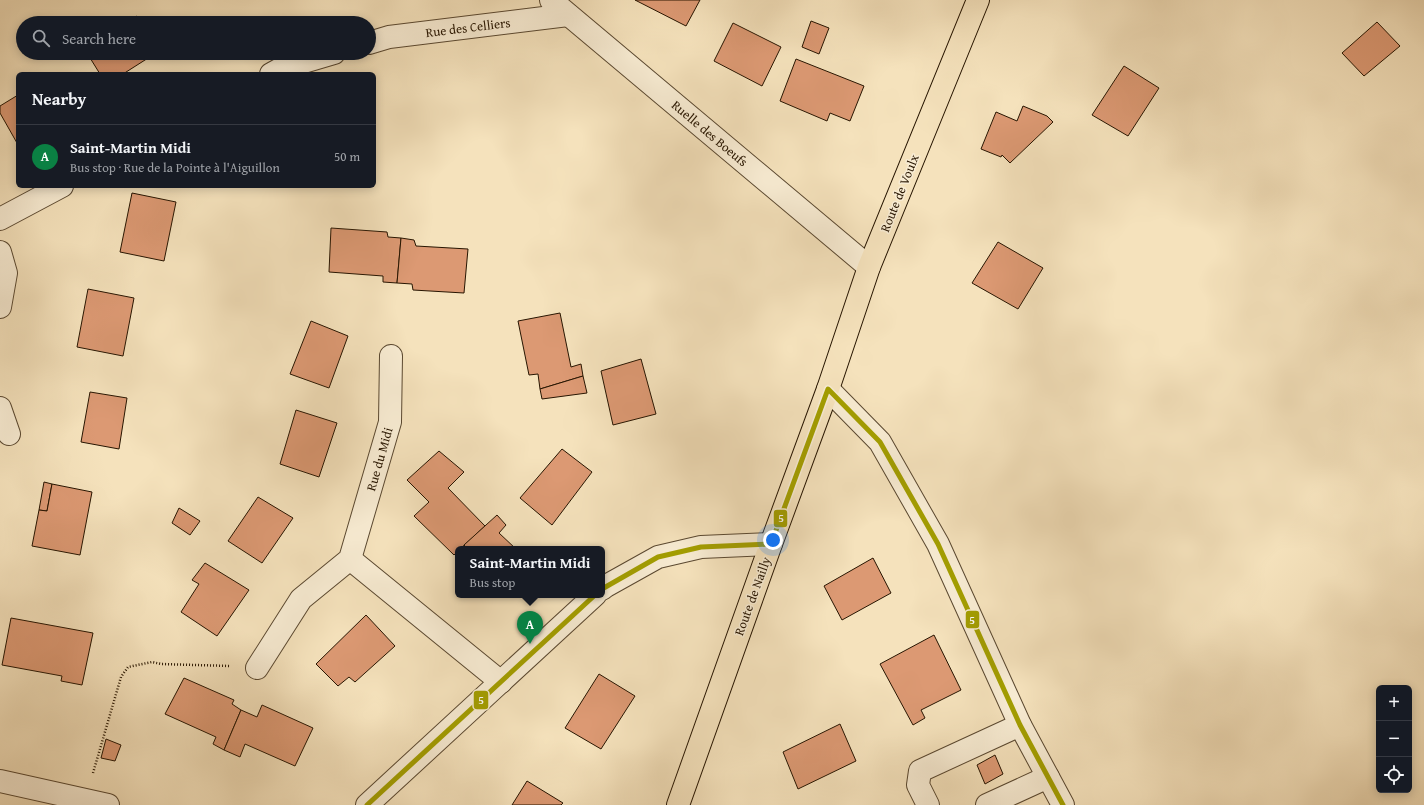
<!DOCTYPE html>
<meta charset="utf-8">
<style>
body{margin:0;font-family:"Gentium Book Plus",serif;background:#20242c;color:#f1f3f6}
.controls{position:absolute;right:12px;bottom:12px;display:grid;overflow:hidden;border-radius:6px;box-shadow:0 2px 10px #0003}
.controls button{width:36px;height:36px;display:grid;place-items:center;padding:0;border:0;border-bottom:1px solid #363941;background:#171b24;color:#f1f3f6;font:20px sans-serif}
.you{position:absolute;left:773px;top:540px;width:14px;height:14px;margin:-10px;border:3px solid #fff;border-radius:50%;background:#1a73e8;box-shadow:0 0 0 6px #1a73e833}
.badge{display:grid;place-items:center;width:26px;height:26px;border-radius:50%;background:#0b8043;color:#fff;font-size:13px;font-weight:700}
.pin{position:absolute;translate:-50% -33px;filter:drop-shadow(0 1px 2px #0008)}
.pin::after{content:'';position:absolute;top:21px;width:14px;height:12px;background:inherit;clip-path:polygon(0 0,100% 0,50% 100%)}
.popup{position:absolute;left:455px;top:546px;width:150px;height:52px;box-sizing:border-box;display:grid;place-content:center;border-radius:6px;background:#171b24;filter:drop-shadow(0 1px 3px #0005);font-size:13px;white-space:nowrap;color:#9ea1a6}
.popup b{font-size:15px;color:#f1f3f6}
.popup::after{content:'';position:absolute;left:50%;top:100%;margin-left:-8px;border:8px solid transparent;border-top-color:#171b24}
.list{margin:0;padding:0;list-style:none}
h2{display:flex;justify-content:space-between;align-items:center;height:52px;margin:0;padding:0 16px;font-size:17px}
h2 small{font-size:13px;font-weight:400;color:#9ea1a6}
.list li{display:grid;grid-template-columns:26px 1fr auto;gap:12px;align-items:center;box-sizing:border-box;height:64px;padding:0 16px;border-top:1px solid #363941}
.list b{display:block;font-size:15px;white-space:nowrap}
.list p{margin:0;font-size:13px;white-space:nowrap;color:#9ea1a6}
.list em{font-size:13px;font-style:normal;color:#9ea1a6}
.icon{flex:none;width:22px;height:22px;fill:none;stroke:currentColor;stroke-width:2;stroke-linecap:round;stroke-linejoin:round}
.map{position:relative;flex:none;width:1424px;height:805px;overflow:hidden}
.search{position:absolute;background:#171b24;box-shadow:0 2px 10px #0003;left:16px;top:16px;width:360px;height:44px;display:flex;align-items:center;gap:10px;box-sizing:border-box;padding:0 14px;border-radius:22px;color:#9ea1a6;font-size:15px}
.panel{position:absolute;background:#171b24;box-shadow:0 2px 10px #0003;left:16px;top:72px;width:360px;height:116px;border-radius:6px}
.map>svg:first-child{display:block}
.building{fill:#dc9973;stroke:#271501}
.lines{fill:none;stroke-linecap:round;stroke-linejoin:round}
.minor-casing{stroke:#5a4830;stroke-width:24}
.major-casing{stroke:#271501;stroke-width:24}
.path{stroke:#271501;stroke-width:2.5;stroke-dasharray:1 2;stroke-linecap:butt}
.minor{stroke:#f8ecd3;stroke-width:22}
.major{stroke:#f5e2bc;stroke-width:22}
.bus-1-casing{stroke:#f8ecd3;stroke-width:8}
.bus-1{stroke:#a39e00;stroke-width:5}
.labels{text-anchor:middle;stroke-width:3;stroke-linejoin:round;paint-order:stroke}
.street-label{font-size:13px;fill:#271501;stroke:#f8ecd3}
.line-badge{stroke:#f8ecd3;stroke-width:1.5}
.badge-label{font-size:11px;text-anchor:middle;font-weight:bold;fill:#fff}
</style>
<div class="map">
<svg width="1424" height="805" viewBox="0 0 1424 805">
<rect width="100%" height="100%" fill="#f5e2bc"/>
<filter id="stains"><feTurbulence type="fractalNoise" baseFrequency=".005" numOctaves="4"/><feColorMatrix values="0 0 0 0 .2 0 0 0 0 .09 0 0 0 0 .02 0 0 0 .5 -.17"/></filter>
<radialGradient id="worn" r=".72"><stop offset=".6" stop-color="#630" stop-opacity="0"/><stop offset="1" stop-color="#630" stop-opacity=".3"/></radialGradient>
<g class="building">
<path d="M635 0H700L686 26Z"/>
<path d="M137 16 141 23H126Z"/>
<path d="M811 21 829 28 819 54 802 47Z"/>
<path d="M1377 22 1400 46 1364 76 1342 53Z"/>
<path d="M733 23 781 47 762 86 714 61Z"/>
<path d="M87 53H156L123 74H100Z"/>
<path d="M796 59 864 86 850 121 830 113 827 121 780 101Z"/>
<path d="M1124 66 1159 88 1128 136 1092 115Z"/>
<path d="M18 95V142L17 143 0 113V106Z"/>
<path d="M1023 106 1047 116 1053 122 1010 163 1002 155 1001 157 981 149 996 112 1017 121Z"/>
<path d="M132 193 176 202 164 261 120 252Z"/>
<path d="M331 228 387 232 388 237 401 238 397 283 383 282V276L329 272Z"/>
<path d="M401 238 414 240 416 246 468 249 464 293 413 290 412 284 397 283Z"/>
<path d="M998 242 1043 268 1018 309 972 283Z"/>
<path d="M88 289 134 298 123 356 77 347Z"/>
<path d="M560 313 571 367 581 364 583 376 540 389 538 374 529 375 518 321Z"/>
<path d="M311 321 348 336 329 388 290 374Z"/>
<path d="M641 359 656 414 613 425 601 371Z"/>
<path d="M583 376 587 393 542 399 540 389Z"/>
<path d="M90 392 127 398 119 449 81 442Z"/>
<path d="M296 410 337 423 319 477 280 464Z"/>
<path d="M562 449 592 472 552 525 520 498Z"/>
<path d="M439 451 464 472 448 488 485 526 460 549H458V551L454 555 414 516 429 502 407 480Z"/>
<path d="M44 482 52 484 47 511 39 510Z"/>
<path d="M52 484 92 492 80 555 32 546 39 510 47 511Z"/>
<path d="M258 497 293 518 262 563 228 541Z"/>
<path d="M179 508 200 521 190 535 172 523Z"/>
<path d="M497 515 506 525 499 533 516 549H468L464 545Z"/>
<path d="M873 558 891 593 842 620 824 586Z"/>
<path d="M205 563 249 590 217 636 181 612 199 584 192 580Z"/>
<path d="M366 615 395 646 355 682 349 677 338 686 316 664Z"/>
<path d="M11 618 93 633 82 685 61 681 62 676 2 665Z"/>
<path d="M934 635 961 690 921 710 925 718 913 725 880 664Z"/>
<path d="M599 674 635 696 601 749 565 728Z"/>
<path d="M184 678 234 700 232 704 241 710 224 750 213 744 216 737 165 714Z"/>
<path d="M262 705 313 728 295 766 245 744 240 757 224 750 241 710 257 717Z"/>
<path d="M840 724 856 761 798 789 783 752Z"/>
<path d="M106 739 121 745 115 761 101 758Z"/>
<path d="M995 755 1003 774 985 784 977 765Z"/>
<path d="M527 781 563 803 561 805H512Z"/>
</g>
<g class="lines">
<g class="minor-casing">
<g id="minor">
<path d="M551 0 869 267"/>
<path d="M369 43 389 37 568 15"/>
<path d="M271 74 280 69 334 53"/>
<path d="M0 219 62 186"/>
<path d="M0 252 6 273 0 307"/>
<path d="M828 389 880 442 938 544 1020 725 1063 805"/>
<path d="M0 408 9 434"/>
<path d="M350 559 501 682"/>
<path d="M602 589 606 586 658 557 701 547 771 544"/>
<path d="M257 668 301 599 350 559 390 422 391 356"/>
<path d="M0 781 108 805"/>
<path d="M367 805 595 595"/>
<path d="M928 805 918 785 920 771 1020 725"/>
<path d="M987 805 1048 777"/>
</g>
</g>
<g class="major-casing">
<path id="major" d="M678 805 771 544 828 389 869 267 978 0"/>
</g>
<path class="path" d="M93 773 121 677 128 667 152 662 161 664 230 666"/>
<use href="#minor" class="minor"/>
<use href="#major" class="major"/>
<g class="bus-1-casing">
<g id="bus-1">
<path d="M602 589 658 557 701 547 771 544 828 389 880 442 938 544 1020 725 1063 805"/>
<path d="M367 805 595 595"/>
</g>
</g>
<use href="#bus-1" class="bus-1"/>
</g>
<g class="labels">
<g class="street-label">
<text transform="translate(468 27) rotate(-7)" y="5">Rue des Celliers</text>
<text transform="translate(710 133) rotate(40)" y="5">Ruelle des Boeufs</text>
<text transform="translate(899 193) rotate(-68)" y="5">Route de Voulx</text>
<text transform="translate(379 459) rotate(-74)" y="5">Rue du Midi</text>
<text transform="translate(752 596) rotate(-70)" y="5">Route de Nailly</text>
</g>
</g>
<g class="line-badge">
<rect x="773" y="509" width="15" height="19" rx="4" fill="#a39e00"/>
<rect x="965" y="610" width="15" height="19" rx="4" fill="#a39e00"/>
<rect x="473" y="690" width="16" height="20" rx="4" fill="#a39e00"/>
</g>
<g class="badge-label">
<text x="781" y="522">5</text>
<text x="972" y="624">5</text>
<text x="481" y="704">5</text>
</g>
<rect width="100%" height="100%" filter="url(#stains)"/>
<rect width="100%" height="100%" fill="url(#worn)"/>
</svg>
<div class="controls">
<button>+</button>
<button>−</button>
<button><svg class="icon" aria-label="locate" viewBox="0 0 24 24"><circle cx="12" cy="12" r="6"/><path d="M12 2v4M12 18v4M2 12h4M18 12h4"/></svg></button>
</div>
<div class="you"></div>
<div class="pin badge" style="left:530px;top:644px">A</div>
<div class="popup"><b>Saint-Martin Midi</b>Bus stop</div>
<div class="search"><svg class="icon" aria-label="search" viewBox="0 0 24 24"><circle cx="10" cy="10" r="6"/><path d="M15 15l6 6"/></svg>Search here</div>
<section class="panel">
<h2>Nearby<small></small></h2>
<ul class="list">
<li><span class="badge">A</span><div><b>Saint-Martin Midi</b><p>Bus stop · Rue de la Pointe à l'Aiguillon</p></div><em>50 m</em></li>
</ul>
</section>
</div>
